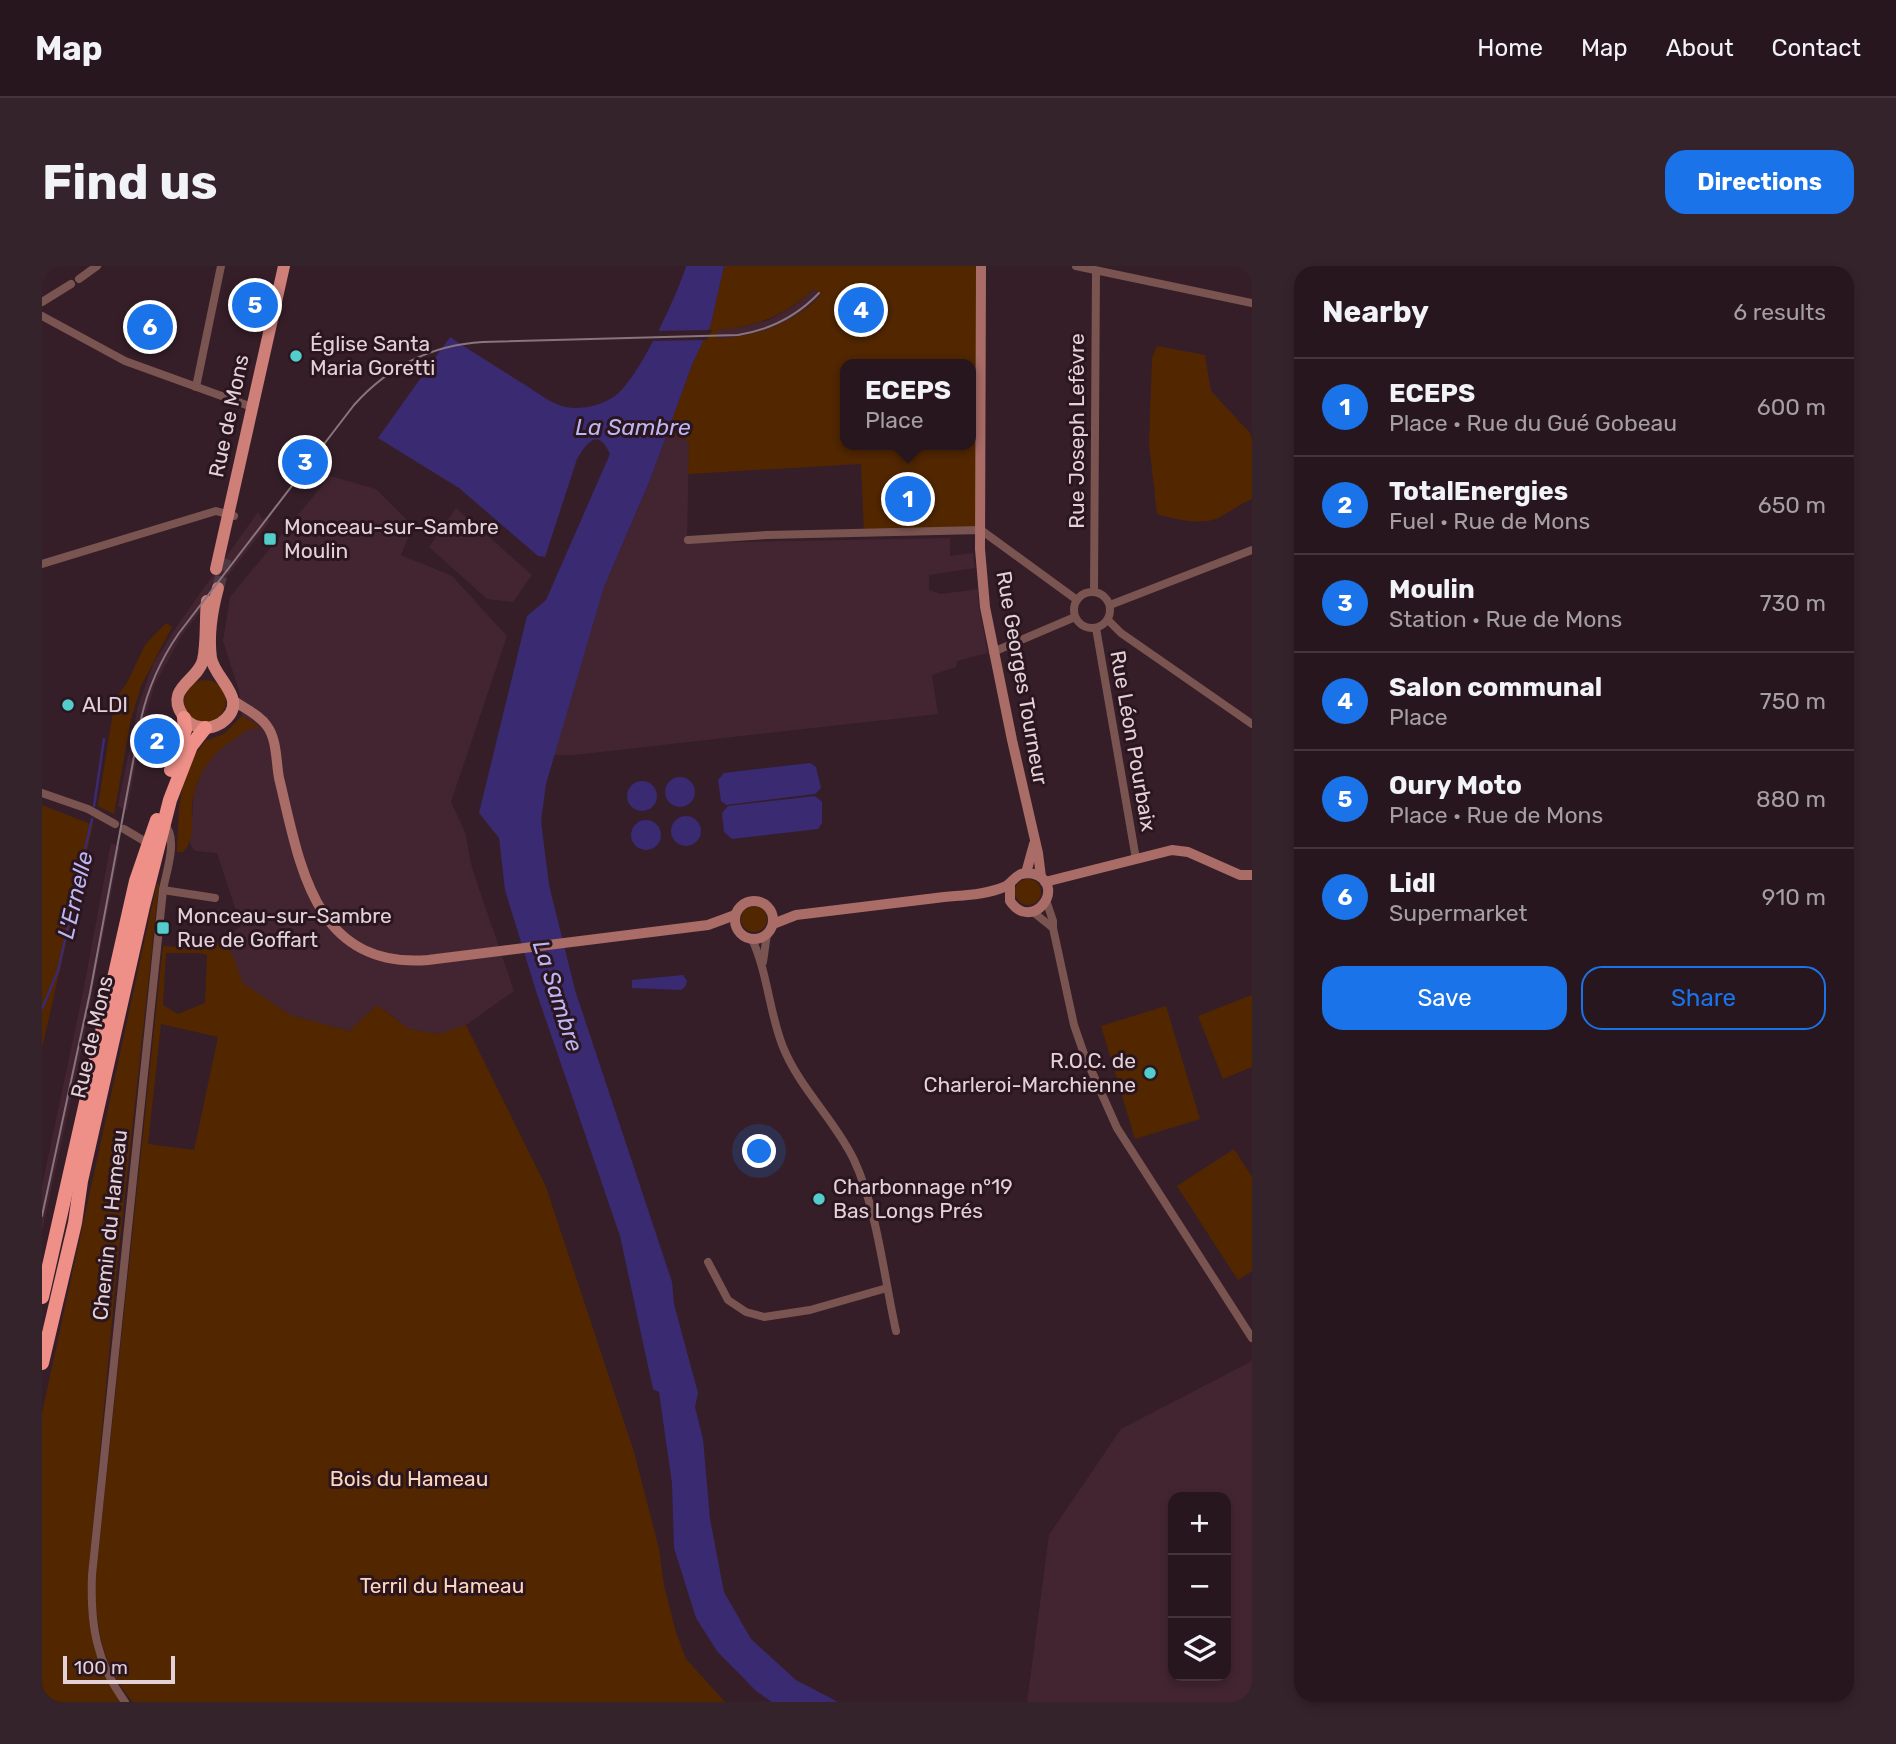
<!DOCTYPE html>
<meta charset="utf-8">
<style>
body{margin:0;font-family:Rubik,sans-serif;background:#34232b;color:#f1f3f6}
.controls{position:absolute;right:21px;bottom:21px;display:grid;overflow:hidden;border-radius:14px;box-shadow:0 4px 10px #0003}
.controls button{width:63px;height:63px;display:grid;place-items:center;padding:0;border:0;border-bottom:2px solid #44353c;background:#28161e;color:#f1f3f6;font:35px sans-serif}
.scale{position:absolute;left:21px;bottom:18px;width:112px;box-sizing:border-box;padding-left:7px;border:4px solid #e2d2d8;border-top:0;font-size:19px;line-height:24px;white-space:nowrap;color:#e2d2d8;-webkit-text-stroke:5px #2b151e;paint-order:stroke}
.you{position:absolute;left:718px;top:886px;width:24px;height:24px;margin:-18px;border:5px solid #fff;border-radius:50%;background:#1a73e8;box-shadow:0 0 0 10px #1a73e833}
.badge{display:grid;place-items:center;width:46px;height:46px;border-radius:50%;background:#1a73e8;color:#fff;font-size:23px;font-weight:700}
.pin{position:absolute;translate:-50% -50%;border:4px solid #fff;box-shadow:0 2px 7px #0006}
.popup{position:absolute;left:798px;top:93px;width:136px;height:91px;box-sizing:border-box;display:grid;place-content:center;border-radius:14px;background:#28161e;filter:drop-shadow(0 2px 5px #0005);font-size:23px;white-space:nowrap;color:#a59fa4}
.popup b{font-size:26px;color:#f1f3f6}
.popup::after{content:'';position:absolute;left:50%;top:100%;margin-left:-14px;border:14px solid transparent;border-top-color:#28161e}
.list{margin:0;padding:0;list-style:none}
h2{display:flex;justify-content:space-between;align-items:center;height:91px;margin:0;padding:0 28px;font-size:30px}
h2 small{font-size:23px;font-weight:400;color:#a59fa4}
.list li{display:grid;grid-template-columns:46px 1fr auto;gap:21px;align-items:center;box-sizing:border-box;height:98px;padding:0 28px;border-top:2px solid #44353c}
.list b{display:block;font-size:26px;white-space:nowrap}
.list p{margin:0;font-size:23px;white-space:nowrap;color:#a59fa4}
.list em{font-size:23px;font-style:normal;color:#a59fa4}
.actions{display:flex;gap:14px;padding:21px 28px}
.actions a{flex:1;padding:16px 0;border:2px solid #1a73e8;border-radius:21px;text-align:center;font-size:24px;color:#1a73e8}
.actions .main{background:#1a73e8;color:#fff}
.icon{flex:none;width:38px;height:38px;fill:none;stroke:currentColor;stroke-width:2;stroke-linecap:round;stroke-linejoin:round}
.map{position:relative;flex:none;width:1210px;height:1436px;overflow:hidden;border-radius:21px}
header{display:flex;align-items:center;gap:42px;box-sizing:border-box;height:98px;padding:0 35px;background:#28161e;border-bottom:2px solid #44353c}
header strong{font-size:33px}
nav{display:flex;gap:38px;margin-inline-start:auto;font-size:24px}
.intro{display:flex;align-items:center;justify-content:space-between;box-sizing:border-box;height:168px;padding:0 42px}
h1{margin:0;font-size:49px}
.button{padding:18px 32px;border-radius:21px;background:#1a73e8;color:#fff;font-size:24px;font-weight:700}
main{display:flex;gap:42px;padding:0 42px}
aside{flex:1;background:#28161e;border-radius:21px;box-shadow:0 4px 10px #0003}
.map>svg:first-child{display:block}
.built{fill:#422531;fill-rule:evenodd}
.green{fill:#522700;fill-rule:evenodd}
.water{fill:#3a2a71}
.pier{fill:#351e28}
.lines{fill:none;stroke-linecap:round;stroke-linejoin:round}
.stream{stroke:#3a2a71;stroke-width:2.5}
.primary-tunnel{stroke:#4f3942;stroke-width:12;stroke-dasharray:12 6;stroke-linecap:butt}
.street{stroke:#7a5450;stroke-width:8}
.secondary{stroke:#a96c67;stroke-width:10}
.primary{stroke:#cd7f78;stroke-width:12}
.highway{stroke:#ee8f88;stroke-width:14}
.tram{stroke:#89757d;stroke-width:2}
.poi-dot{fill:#53cdcb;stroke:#2b151e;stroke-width:2.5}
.labels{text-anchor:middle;stroke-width:6;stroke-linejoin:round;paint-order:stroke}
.poi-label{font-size:21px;fill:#e2d2d8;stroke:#2b151e;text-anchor:start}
.street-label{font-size:21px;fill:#e2d2d8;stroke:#2b151e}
.park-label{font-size:21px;fill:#fed6ba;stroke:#2b151e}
.water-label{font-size:23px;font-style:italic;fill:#bcb6f4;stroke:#2b151e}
</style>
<header>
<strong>Map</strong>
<nav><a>Home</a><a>Map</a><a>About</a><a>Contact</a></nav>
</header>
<div class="intro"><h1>Find us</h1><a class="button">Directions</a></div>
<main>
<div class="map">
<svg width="1210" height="1436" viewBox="0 0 1210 1436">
<rect width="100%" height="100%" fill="#351e28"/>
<g class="built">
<path d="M772 23 779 29 755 50 740 58 711 69 675 73V64L701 61 727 54 752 40Z"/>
<path d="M625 167 647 175 645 277 908 272V290L931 287 933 302 887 309V324L899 328 936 323 937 342 946 387 915 395 914 401 890 409 896 448 532 489H512L562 321 608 214Z"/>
<path d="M288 210 334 223 371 260 359 289 410 310 465 370 409 536 423 566 430 602 472 725 424 759 397 768 367 763 335 739 307 765 248 749 200 717 184 672 199 660 175 587 153 585 148 578 152 526 163 499 181 480 209 461H218L200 450 197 425 181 375 188 331Z"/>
<path d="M414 242 490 309 471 336 445 333 387 281Z"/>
<path d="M216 246 220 253 224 252 228 255 140 369 113 418 102 454 85 545 76 540 96 440 111 398 137 357Z"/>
<path d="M69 577 78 581 36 801 0 965V920L41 726Z"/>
<path d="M1210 1095V1436H985L1007 1269 1079 1163ZM1131 1231H1184V1410H1131Z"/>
</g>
<g class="green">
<path d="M682 0H939V264L822 267 819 198 646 208 647 175 625 167 650 99 669 58ZM772 23 779 29C750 59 716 70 675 73V64C713 61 743 50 772 23ZM803 98H929V179H803Z"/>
<path d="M1115 80 1163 89 1169 125 1208 167 1210 174V233C1199 237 1178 253 1170 254 1152 258 1133 253 1115 248L1107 177 1110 92Z"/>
<path d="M124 357 130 361 99 420 89 453 72 548 56 540 73 433 85 417 103 379Z"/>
<circle cx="163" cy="435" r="21"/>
<path d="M200 450 219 461C207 461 201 467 191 474 168 488 152 513 150 541 149 560 154 570 141 586H135L137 540 141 519 153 489 163 475 182 468Z"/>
<path d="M0 539 51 559 0 782Z"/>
<circle cx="986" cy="626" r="13"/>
<path d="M115 617 117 618 76 992 46 1312C45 1365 51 1391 78 1436H0V1147Z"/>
<circle cx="712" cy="653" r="13"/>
<path d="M184 672 201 717 248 749 307 765 335 739 367 763 397 768 424 759 504 921 592 1186 617 1283 622 1320 634 1366 644 1393 683 1436H91C61 1403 54 1362 53 1319L121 680 160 683ZM124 687H157L165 689 163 737 136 748 121 739ZM119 758 176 771 152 884 106 878Z"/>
<path d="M1210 729V801L1181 813 1156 750Z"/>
<path d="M1124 740 1158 853 1093 873 1059 760Z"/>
<path d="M1192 883 1210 911V1005L1196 1014 1135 920Z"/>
</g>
<g class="water">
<path d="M644 0H682L669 58 650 99 608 214 562 321 504 518 499 555 507 619 533 724 630 1016 632 1038 656 1127 653 1141 661 1173 668 1253 682 1326 709 1373 754 1414 796 1436H730L714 1425 675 1385 654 1352 632 1282 630 1217 617 1126 611 1123 578 970 494 725 463 624 457 572 437 547 485 350 504 334 568 188C556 162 546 175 535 193L503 291 496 290 417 222 336 172 408 71C432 87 456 102 480 117 492 124 504 134 517 139 533 146 559 140 573 130 596 114 636 28 644 0Z"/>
<path d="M768 497 774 501 779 522 773 528 684 539 679 535 676 514 682 507Z"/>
<circle cx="638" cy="526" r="15"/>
<circle cx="600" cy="530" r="15"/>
<path d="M773 530 780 536V557L776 563 690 573 682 566 680 547 686 540Z"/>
<circle cx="644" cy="565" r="15"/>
<circle cx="604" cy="569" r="15"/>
<path d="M641 709 645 715 643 721 639 724 590 722V714Z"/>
</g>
<path class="pier" d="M670 64 665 74 606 75 612 65Z"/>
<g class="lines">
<g class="stream">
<path d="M52 540 62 473"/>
<path d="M0 743 16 705 50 553"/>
</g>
<path class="primary-tunnel" d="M176 322 185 288"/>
<g class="street">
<path d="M1034 0 1210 37"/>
<path d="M37 13 55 0"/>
<path d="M0 36 29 18"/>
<path d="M0 50 83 95 210 141"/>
<path d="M154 121 179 0"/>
<path d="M646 274 725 269 939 264 1035 334"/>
<path d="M0 298 174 245 192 250"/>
<path d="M1052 325 1054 5"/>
<circle cx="1050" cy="344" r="18"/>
<path d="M1068 339 1210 284"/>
<path d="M1066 354 1079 367 1210 458"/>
<path d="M1054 362 1094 593"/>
<path d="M951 386 1033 351"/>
<path d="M0 527 46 543 73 558"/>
<path d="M82 563 109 579"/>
<path d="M121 624 173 632"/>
<path d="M1004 634 1011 655V662L1032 759 1042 788 1075 862 1210 1072"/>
<path d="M991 646 1011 662"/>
<path d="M710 673C726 708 727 746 741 781 758 823 793 854 812 894 835 943 842 1011 854 1065"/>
<path d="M721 696 725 668"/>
<path d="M666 996 686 1034 704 1046 722 1051 768 1044 845 1022"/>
<path d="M83 1436C54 1396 48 1358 50 1309L121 624C124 606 137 572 122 558"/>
</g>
<g class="secondary">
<path d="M939 0 938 283 943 341 970 474 996 587 999 611"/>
<path d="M191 434C201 442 218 449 225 460 235 473 234 496 237 512 258 598 271 703 386 694L666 659 693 649"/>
<path d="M984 607 992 578"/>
<path d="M1003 616 1130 584 1146 586 1198 609H1210"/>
<circle cx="712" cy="654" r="19"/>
<path d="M731 658 754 649C801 643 847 638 894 632 917 629 940 630 962 621 969 618 972 611 979 608 984 607 990 607 995 609 1024 622 990 667 968 635V618"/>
</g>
<g class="primary">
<path d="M174 303 242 0"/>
<path d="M165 335C163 354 165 376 161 394 156 415 122 422 141 450 145 456 151 460 158 461 165 463 172 461 179 457 210 435 173 414 169 392 166 370 170 344 176 322"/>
</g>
<g class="highway">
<path d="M129 504 143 464 142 452"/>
<path d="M0 1031 94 615 115 554"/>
<path d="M0 1097 33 957 39 915 101 640 128 534 149 480 163 462"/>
</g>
<path class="tram" d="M0 950 48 727 99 453C106 422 119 393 137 367L312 139C346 101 390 79 441 76L696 69C727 64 755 50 777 27"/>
</g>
<g class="poi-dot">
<circle cx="254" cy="90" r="7"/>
<rect x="221" y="266" width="14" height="14" rx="3.5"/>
<circle cx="26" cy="439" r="7"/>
<rect x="114" y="655" width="14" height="14" rx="3.5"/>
<circle cx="1108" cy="807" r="7"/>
<circle cx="777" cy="933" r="7"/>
</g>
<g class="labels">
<g class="poi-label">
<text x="268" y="85">Église Santa<tspan x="268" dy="24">Maria Goretti</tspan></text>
<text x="242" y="268">Monceau-sur-Sambre<tspan x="242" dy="24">Moulin</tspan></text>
<text x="40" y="446">ALDI</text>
<text x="135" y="657">Monceau-sur-Sambre<tspan x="135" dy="24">Rue de Goffart</tspan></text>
<text x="1094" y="802" text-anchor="end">R.O.C. de<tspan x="1094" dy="24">Charleroi-Marchienne</tspan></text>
<text x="791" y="928">Charbonnage n°19<tspan x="791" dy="24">Bas Longs Prés</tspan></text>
</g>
<g class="street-label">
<text transform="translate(187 150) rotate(-78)" y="7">Rue de Mons</text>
<text transform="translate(1035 165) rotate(-90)" y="7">Rue Joseph Lefèvre</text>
<text transform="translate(980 412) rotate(80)" y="7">Rue Georges Tourneur</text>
<text transform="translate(1091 475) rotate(80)" y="7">Rue Léon Pourbaix</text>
<text transform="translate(50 771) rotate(-77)" y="7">Rue de Mons</text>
<text transform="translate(68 959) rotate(-84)" y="7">Chemin du Hameau</text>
</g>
<g class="park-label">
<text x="367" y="1220">Bois du Hameau</text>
<text x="400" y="1327">Terril du Hameau</text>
</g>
<g class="water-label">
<text x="591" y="169">La Sambre</text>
<text transform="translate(33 629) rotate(-77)" y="8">L'Ernelle</text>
<text transform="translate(516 730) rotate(72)" y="8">La Sambre</text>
</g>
</g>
</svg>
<div class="controls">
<button>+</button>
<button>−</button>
<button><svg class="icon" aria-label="layers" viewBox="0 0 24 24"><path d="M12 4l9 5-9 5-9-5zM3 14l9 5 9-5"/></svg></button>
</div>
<div class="scale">100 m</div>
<div class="you"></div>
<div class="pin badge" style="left:866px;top:233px">1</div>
<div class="popup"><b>ECEPS</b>Place</div>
<div class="pin badge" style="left:115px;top:475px">2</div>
<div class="pin badge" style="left:263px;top:196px">3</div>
<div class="pin badge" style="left:819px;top:44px">4</div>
<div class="pin badge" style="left:213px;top:39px">5</div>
<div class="pin badge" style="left:108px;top:61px">6</div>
</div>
<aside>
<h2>Nearby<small>6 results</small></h2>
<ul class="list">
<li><span class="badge">1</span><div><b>ECEPS</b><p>Place · Rue du Gué Gobeau</p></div><em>600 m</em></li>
<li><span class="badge">2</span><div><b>TotalEnergies</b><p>Fuel · Rue de Mons</p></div><em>650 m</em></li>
<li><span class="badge">3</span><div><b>Moulin</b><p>Station · Rue de Mons</p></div><em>730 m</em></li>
<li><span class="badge">4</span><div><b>Salon communal</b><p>Place</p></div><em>750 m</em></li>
<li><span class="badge">5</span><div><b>Oury Moto</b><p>Place · Rue de Mons</p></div><em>880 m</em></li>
<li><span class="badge">6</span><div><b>Lidl</b><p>Supermarket</p></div><em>910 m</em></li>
</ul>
<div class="actions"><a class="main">Save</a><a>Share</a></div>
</aside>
</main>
